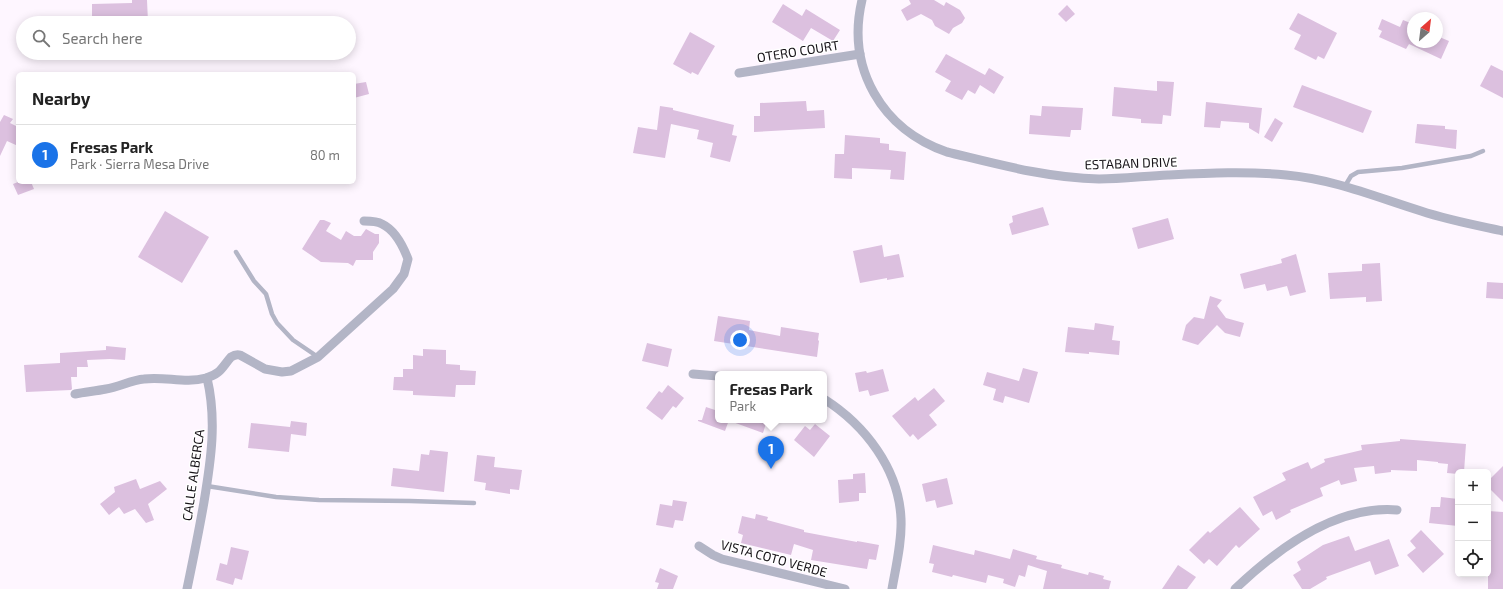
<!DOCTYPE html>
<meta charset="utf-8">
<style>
body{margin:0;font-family:"Exo 2",sans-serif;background:#f6f6f6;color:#222}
.controls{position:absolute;right:12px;bottom:12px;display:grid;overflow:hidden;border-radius:6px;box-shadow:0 2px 10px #0003}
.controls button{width:36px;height:36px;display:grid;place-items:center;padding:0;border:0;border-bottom:1px solid #e0e0e0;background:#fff;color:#222;font:20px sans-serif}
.compass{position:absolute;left:1407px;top:12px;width:36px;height:36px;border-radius:50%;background:#fff;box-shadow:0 2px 10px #0003;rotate:28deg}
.you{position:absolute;left:740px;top:340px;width:14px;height:14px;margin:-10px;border:3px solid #fff;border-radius:50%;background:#1a73e8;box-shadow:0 0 0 6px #1a73e833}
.badge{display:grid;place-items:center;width:26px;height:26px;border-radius:50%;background:#1a73e8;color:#fff;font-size:13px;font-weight:700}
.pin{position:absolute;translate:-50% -33px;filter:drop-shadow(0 1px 2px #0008)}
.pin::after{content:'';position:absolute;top:21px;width:14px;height:12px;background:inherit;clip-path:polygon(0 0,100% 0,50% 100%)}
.popup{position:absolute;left:715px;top:371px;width:112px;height:52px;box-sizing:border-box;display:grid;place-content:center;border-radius:6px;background:#fff;filter:drop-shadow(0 1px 3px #0005);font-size:13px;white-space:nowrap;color:#767676}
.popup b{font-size:15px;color:#222}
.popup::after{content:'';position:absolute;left:50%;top:100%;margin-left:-8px;border:8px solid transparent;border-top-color:#fff}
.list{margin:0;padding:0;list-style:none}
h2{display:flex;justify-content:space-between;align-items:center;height:52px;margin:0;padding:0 16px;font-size:17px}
h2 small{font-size:13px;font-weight:400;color:#767676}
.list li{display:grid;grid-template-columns:26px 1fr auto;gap:12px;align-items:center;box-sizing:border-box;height:60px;padding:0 16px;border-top:1px solid #e0e0e0}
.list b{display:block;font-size:15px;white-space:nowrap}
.list p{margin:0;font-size:13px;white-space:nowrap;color:#767676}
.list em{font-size:13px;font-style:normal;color:#767676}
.icon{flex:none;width:22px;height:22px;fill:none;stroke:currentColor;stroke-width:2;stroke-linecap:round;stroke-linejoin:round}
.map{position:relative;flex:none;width:1503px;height:589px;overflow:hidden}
.search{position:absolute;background:#fff;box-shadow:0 2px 10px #0003;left:16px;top:16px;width:340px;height:44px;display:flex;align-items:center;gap:10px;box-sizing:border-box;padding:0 14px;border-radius:22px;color:#767676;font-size:15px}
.panel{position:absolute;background:#fff;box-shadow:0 2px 10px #0003;left:16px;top:72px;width:340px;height:112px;border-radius:6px}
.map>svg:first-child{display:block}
.building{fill:#dcc0df}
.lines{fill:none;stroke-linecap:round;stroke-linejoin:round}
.service{stroke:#b3b5c6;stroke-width:4.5}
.minor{stroke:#b3b5c6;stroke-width:9}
.labels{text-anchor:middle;stroke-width:3;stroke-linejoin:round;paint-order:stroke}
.street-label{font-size:13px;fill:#171318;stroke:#fff}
</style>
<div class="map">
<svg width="1503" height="589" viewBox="0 0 1503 589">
<rect width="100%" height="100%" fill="#fef6ff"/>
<g class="building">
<path d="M132 0H147L148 22 92 23V4L132 3Z"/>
<path d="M909 0H934L944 6 946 2 960 10 965 18 962 23 953 28 949 34 935 26 932 20 921 14 907 21 901 10 911 4Z"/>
<path d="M783 4 802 16 806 9 840 30 833 41 811 28 803 41 772 22Z"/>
<path d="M1067 5 1075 14 1066 22 1058 14Z"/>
<path d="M1298 13 1337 33 1324 59 1318 56 1316 60 1294 49 1301 35 1289 29Z"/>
<path d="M1382 19 1400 27 1403 20 1413 24V42H1437V36L1449 41 1441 59 1409 44 1406 49 1379 37 1382 31 1378 29Z"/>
<path d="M690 32 715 46 698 75 692 72 691 74 673 64Z"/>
<path d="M946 54 985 75 989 68 1004 77 994 94 980 85 975 94 968 90 962 100 945 91 951 81 935 72Z"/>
<path d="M1491 65 1503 71V98L1480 86Z"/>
<path d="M1157 81 1174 82 1171 116 1163 115 1162 124 1141 123V119L1112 116 1114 87 1157 91Z"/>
<path d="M366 82 369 94 354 98V84Z"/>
<path d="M1302 85 1372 111 1363 133 1293 107Z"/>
<path d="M806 101 807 111 824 110 825 128 754 132V116H760V103Z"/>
<path d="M1206 102 1262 108 1259 134 1249 128V123L1221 121 1220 128 1204 127Z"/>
<path d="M660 106 673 108V110L734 125 732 135 737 136 730 162 710 157 713 143 697 139 699 130 671 124 665 158 633 153 638 127 657 130Z"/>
<path d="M1042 106 1083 108 1081 130H1071L1070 137 1029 134 1030 115 1041 116Z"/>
<path d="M4 115 13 119 10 123 18 127V146L7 141 0 156V122Z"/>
<path d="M1275 118 1283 123 1272 142 1264 137Z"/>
<path d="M1417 124 1445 126V129L1457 130 1456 149 1415 143Z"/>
<path d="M845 135 880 138V143L889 144V150L906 152 904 180 890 179 891 170 852 168V179L834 178 835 154H844Z"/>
<path d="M18 182H31L34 189 18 195 13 184Z"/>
<path d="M1043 207 1049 225 1012 235 1009 224 1013 222 1012 216Z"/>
<path d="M165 211 209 237 182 283 138 257Z"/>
<path d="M1168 218 1174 239 1138 249 1132 228Z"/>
<path d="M320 220H324L331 223 326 231 341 240 346 231 354 236H361L366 229 375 234H379V243L373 252V260H356L353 266 348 263 321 262 302 249Z"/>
<path d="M882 245 884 257 899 254 904 277 887 280V278L860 283 853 251Z"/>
<path d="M1296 254 1306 292 1290 296 1287 286 1267 291 1265 284 1244 289 1240 274 1282 263 1281 259Z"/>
<path d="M1380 263 1382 301 1366 302V297L1330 299 1328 273 1362 271V264Z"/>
<path d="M1487 282 1503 283V299L1486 298Z"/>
<path d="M1210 296 1222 300 1217 306 1226 318 1244 323 1240 337 1225 333 1217 325 1198 345 1182 340 1186 325 1194 317 1204 319Z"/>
<path d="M718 316 750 321 749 330 780 336 781 327 819 333 818 340 819 341 817 357 714 341Z"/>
<path d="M1095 323 1114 326 1112 340 1120 341 1119 355 1089 352V354L1065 352 1068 327 1094 330Z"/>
<path d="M647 343 672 349 668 367 642 361Z"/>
<path d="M106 346 126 348 125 360 110 359 87 360 88 367H77V377H71L72 389 71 390 26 392 24 365 60 363V353L106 350Z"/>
<path d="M423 349 446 350V364L460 365V370L476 371 475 385H456L455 397 413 395V391L393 390 394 377H403V369H413V355L423 356Z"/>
<path d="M1023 368 1038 372 1029 403 1005 396 1003 403 993 400 996 389 983 385 987 372 1019 381Z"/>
<path d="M883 369 889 391 870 396 868 390 859 392 855 373 866 371 867 373Z"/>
<path d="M668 385 684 398 676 408 673 406 662 420 646 408 659 391 662 393Z"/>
<path d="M934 388 945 401 929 415 937 425 918 440 913 434 910 437 892 416 915 397 918 401Z"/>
<path d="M706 407 718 411V420H729L725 431 698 421V420H702Z"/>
<path d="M730 420H767L763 433 730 421Z"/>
<path d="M291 421 307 423 306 436 291 434 289 452 248 448 251 423 290 427Z"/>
<path d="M815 424 830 436 814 457 794 440 805 426 810 430Z"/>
<path d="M1400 439 1466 444 1464 472H1458V474L1447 473 1448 464 1438 463V462L1417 460V471L1391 470V472L1375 474 1374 466 1354 468 1357 481 1341 485 1339 480 1320 488 1323 496 1290 510 1291 512 1276 520 1272 511 1263 516 1253 497 1286 480 1282 473 1308 462 1311 469 1325 462 1324 459 1362 450 1361 445 1400 441Z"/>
<path d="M430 450 448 452 444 492 391 486 393 468 419 471 421 454 429 455Z"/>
<path d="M477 455 495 457 494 467 522 470 519 490 510 489V494L485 490 486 483 474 481Z"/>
<path d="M1503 466V502L1488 487V481Z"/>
<path d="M865 473 866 493H859V501L839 503 838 480 853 479V474Z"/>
<path d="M947 478 953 504 937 508 935 500 926 502 922 484Z"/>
<path d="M136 479 140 489 160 481 167 489 148 504 154 520 146 523 135 509 124 514 119 507 109 515 100 504 115 492 114 487Z"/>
<path d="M1441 497 1458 499V526L1429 523 1431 507H1440Z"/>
<path d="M673 500 687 502 683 521 675 520 673 528 656 525 660 504 672 506Z"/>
<path d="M1240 507 1260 529 1239 548 1236 545 1217 566 1209 559 1204 564 1189 550 1208 531 1210 533Z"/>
<path d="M1488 511 1503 512V589H1488Z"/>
<path d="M756 514 768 517 767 520 804 530V532L857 542V541L879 545 876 560 869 559 867 569 811 560 813 550 794 544 791 555 741 543 743 535 738 533 742 516 755 519Z"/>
<path d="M1421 530 1444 554 1423 573 1407 555 1416 548 1410 541Z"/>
<path d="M1349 536 1355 551 1389 539 1399 566 1375 575 1370 561 1326 577 1327 579 1310 589H1302L1293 575 1301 570 1297 562 1323 545Z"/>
<path d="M933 545 974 555 975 550 1010 559 1013 549 1037 556 1036 559 1062 565 1061 568 1088 575 1089 572 1104 576 1103 579 1111 581 1109 589H1043L1047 571 1028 565 1025 577 1019 575 1015 587 1003 583 1004 579 988 575 986 583 953 575 952 577 932 572 934 564 929 563Z"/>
<path d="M231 547 249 551 242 580 235 578 233 585 216 580 220 563 227 565Z"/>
<path d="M1178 565 1196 577 1187 589H1162Z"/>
<path d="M660 568 678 576 673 589H657L659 583 655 582Z"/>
</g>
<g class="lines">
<g class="service">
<path d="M1345 186 1351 176 1358 172 1402 168 1471 156 1483 151"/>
<path d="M236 252 254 281 266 294 272 314 277 323 293 340 318 357"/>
<path d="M207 486 276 497 319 500 410 501 474 503"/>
</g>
<g class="minor">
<path d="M862 0C846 68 882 130 947 152 997 164 1047 178 1099 179 1122 179 1145 176 1168 175 1208 173 1247 171 1286 175 1333 179 1376 197 1421 211 1448 220 1475 225 1503 231"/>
<path d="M739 73 860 54"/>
<path d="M693 374 718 376"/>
<path d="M75 394C85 392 96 391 106 389 119 387 131 380 144 379 165 376 185 384 206 378 221 374 222 367 231 357 234 355 236 354 240 355L265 369 282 372 291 371 318 357 393 289 404 274 408 259C403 246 395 230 382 224 377 221 370 221 364 221"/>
<path d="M824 399C865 425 899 469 901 519 902 542 896 566 892 589"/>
<path d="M699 546 713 555 722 559 845 589"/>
<path d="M187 589C193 560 199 531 204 502 211 460 217 420 207 378"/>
<path d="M1235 589C1277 549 1336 505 1397 510"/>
</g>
</g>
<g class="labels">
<g class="street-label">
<text transform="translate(798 51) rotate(-9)" y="5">OTERO COURT</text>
<text transform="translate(1131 163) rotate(-2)" y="5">ESTABAN DRIVE</text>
<text transform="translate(193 475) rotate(-82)" y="5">CALLE ALBERCA</text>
<text transform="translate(774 558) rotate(15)" y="5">VISTA COTO VERDE</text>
</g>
</g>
</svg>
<div class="controls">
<button>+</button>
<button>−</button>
<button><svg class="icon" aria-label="locate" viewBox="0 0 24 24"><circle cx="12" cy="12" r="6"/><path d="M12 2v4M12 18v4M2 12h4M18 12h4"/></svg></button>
</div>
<svg class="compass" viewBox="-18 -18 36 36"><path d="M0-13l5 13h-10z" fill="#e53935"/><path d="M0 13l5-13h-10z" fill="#767676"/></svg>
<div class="you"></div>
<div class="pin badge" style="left:771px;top:469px">1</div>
<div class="popup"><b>Fresas Park</b>Park</div>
<div class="search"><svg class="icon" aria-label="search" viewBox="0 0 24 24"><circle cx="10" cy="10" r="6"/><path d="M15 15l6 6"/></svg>Search here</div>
<section class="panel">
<h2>Nearby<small></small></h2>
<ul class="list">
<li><span class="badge">1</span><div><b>Fresas Park</b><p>Park · Sierra Mesa Drive</p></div><em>80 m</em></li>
</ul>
</section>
</div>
